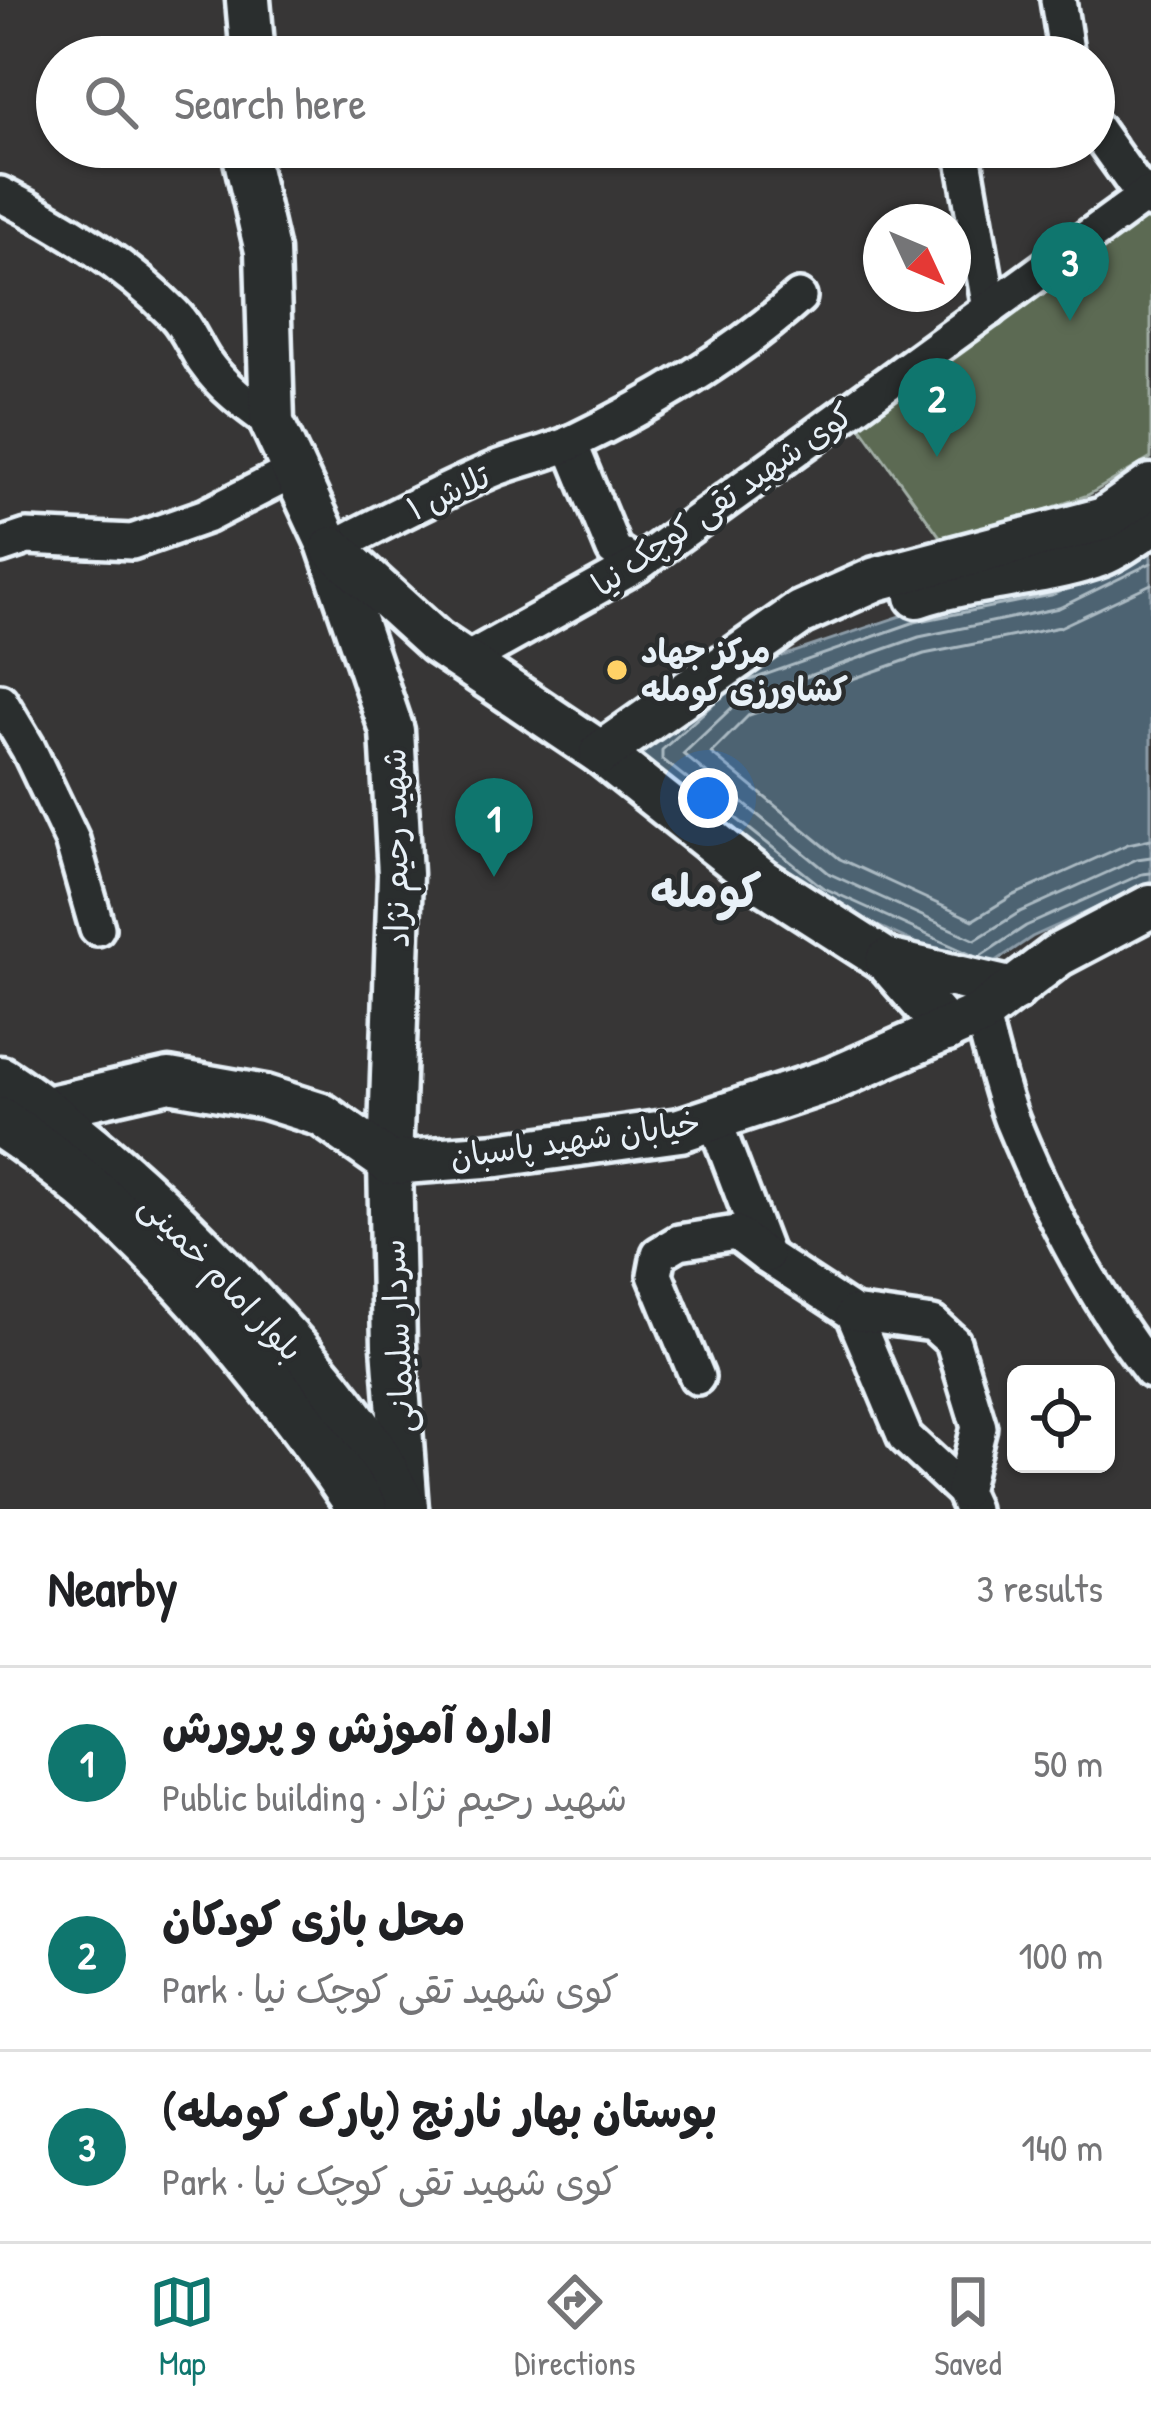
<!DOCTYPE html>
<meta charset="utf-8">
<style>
body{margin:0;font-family:"Patrick Hand","Playpen Sans Arabic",sans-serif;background:#f6f6f6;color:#202124}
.controls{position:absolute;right:36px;bottom:36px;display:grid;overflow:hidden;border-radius:18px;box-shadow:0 3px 9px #0004}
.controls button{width:108px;height:108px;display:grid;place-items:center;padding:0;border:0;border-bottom:3px solid #e0e0e0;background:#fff;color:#202124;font:60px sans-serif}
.compass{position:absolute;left:863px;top:204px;width:108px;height:108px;border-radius:50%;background:#fff;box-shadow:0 3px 9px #0004;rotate:134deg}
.you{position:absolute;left:708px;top:798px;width:42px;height:42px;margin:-30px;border:9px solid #fff;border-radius:50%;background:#1a73e8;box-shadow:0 0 0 18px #1a73e833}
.badge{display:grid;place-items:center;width:78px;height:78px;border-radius:50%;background:#0f766e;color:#fff;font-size:39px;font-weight:700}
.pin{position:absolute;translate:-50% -99px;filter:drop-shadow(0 3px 6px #0008)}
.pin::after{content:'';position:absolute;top:63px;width:42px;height:36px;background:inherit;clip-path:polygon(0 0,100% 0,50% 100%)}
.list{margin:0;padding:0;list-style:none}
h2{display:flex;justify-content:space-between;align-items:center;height:156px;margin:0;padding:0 48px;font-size:51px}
h2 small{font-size:39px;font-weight:400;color:#757577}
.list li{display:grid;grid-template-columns:78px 1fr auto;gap:36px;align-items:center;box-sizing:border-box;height:192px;padding:0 48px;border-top:3px solid #e0e0e0}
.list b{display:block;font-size:45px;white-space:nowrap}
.list p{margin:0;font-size:39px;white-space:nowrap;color:#757577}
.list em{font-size:39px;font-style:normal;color:#757577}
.icon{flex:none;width:66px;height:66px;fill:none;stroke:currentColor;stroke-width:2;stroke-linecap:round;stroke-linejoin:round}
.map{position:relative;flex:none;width:1151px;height:1509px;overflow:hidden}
.search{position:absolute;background:#fff;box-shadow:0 3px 9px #0004;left:36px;right:36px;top:36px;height:132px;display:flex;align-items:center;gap:30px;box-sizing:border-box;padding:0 42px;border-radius:66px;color:#757577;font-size:45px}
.sheet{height:732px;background:#fff}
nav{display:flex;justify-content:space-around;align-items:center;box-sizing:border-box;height:168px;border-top:3px solid #e0e0e0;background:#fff;font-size:33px;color:#757577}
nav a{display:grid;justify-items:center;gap:6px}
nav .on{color:#0f766e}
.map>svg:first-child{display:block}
.green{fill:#5b6b53;stroke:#a2aea6;stroke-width:3}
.water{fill:#4e6472;stroke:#8c9ca8;stroke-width:3}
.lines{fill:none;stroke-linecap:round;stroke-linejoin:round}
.shore{stroke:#aab9c2;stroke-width:3}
.minor-casing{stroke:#e8f1f8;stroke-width:42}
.tertiary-casing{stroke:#e8f1f8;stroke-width:51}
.secondary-casing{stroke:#e8f1f8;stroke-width:57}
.minor{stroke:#2a2d2e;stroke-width:33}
.tertiary{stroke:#2a2d2e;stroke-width:42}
.secondary{stroke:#2a2d2e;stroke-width:48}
.poi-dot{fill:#ffd166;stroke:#2a2d2e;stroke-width:4.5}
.labels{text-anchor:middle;stroke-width:9;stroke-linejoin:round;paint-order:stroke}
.street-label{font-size:33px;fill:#e8f1f8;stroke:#2a2d2e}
.poi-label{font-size:33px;font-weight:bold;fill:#e8f1f8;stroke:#2a2d2e;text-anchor:start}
.district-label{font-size:45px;font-weight:bold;fill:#e8f1f8;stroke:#2a2d2e}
</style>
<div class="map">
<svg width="1151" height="1509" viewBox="0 0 1151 1509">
<rect width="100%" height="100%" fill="#373636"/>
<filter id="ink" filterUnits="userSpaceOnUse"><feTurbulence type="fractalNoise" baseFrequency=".00833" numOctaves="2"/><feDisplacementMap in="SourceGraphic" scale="24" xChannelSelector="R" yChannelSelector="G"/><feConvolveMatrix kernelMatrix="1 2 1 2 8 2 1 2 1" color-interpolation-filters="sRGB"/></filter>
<g filter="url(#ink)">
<path class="green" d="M1142 210 1151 224V458L1088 495 946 545 855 419Z"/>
<path class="water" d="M1151 531V883L1032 937 980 972 816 898 639 755 724 676Z"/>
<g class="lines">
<g class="shore">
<path d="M1151 563 1059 608 919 637 740 700 683 754 830 874 975 940 1020 912 1137 859 1151 857"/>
<path d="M1151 584 1060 627 924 654 749 715 711 753 840 859 973 920 1012 896 1128 844 1151 839"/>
<path d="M742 683 915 622 1051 595 1063 590"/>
<path d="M712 705 662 750V759L822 887 974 956"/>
<path d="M979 957 1026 926 1142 874 1151 873"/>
</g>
<g class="minor-casing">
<g id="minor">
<path d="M1058 0 1067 57"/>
<path d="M1094 127 1133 182 1151 201"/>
<path d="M962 147 990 309"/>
<path d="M0 194C63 226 124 263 174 314 187 327 194 346 204 361 222 387 247 405 272 423"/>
<path d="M570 443 614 550 637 565"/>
<path d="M328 543 348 540C397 515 447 489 497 468 523 458 551 453 575 441 656 402 732 357 799 297"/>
<path d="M0 546 27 537 132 542 206 516 294 471"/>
<path d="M465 661 637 565 1146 195"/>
<path d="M0 701 28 748 72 840 97 928"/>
<path d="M981 1014C991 1049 999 1087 1012 1121 1048 1208 1093 1297 1151 1371"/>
<path d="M714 1119 766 1256 853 1313 905 1437 963 1491 971 1509"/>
<path d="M853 1313 933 1324 953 1342 979 1427 963 1491"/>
<path d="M697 1377 655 1275 659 1254 679 1242 736 1233 766 1256"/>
</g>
</g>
<g class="tertiary-casing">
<g id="tertiary">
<path d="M248 0 253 57"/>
<path d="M243 147 267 251 272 423 328 543 392 731 400 874 390 1163 394 1346 406 1509"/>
<path d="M333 548 436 642 601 753 762 881 887 961"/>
<path d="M917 596C974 577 1036 576 1094 557 1114 551 1133 535 1151 524"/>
<path d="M601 753 800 613 876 579 1104 519 1151 486"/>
<path d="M947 1030 887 961 1014 990"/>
<path d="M42 1109 169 1080 265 1097 322 1115 390 1163 498 1155 680 1130 831 1080 981 1014 1058 955 1151 906"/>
</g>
</g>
<g class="secondary-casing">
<g id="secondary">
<path d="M0 1081C92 1142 174 1220 249 1301 292 1346 334 1392 368 1444 381 1464 391 1487 403 1509"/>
<path d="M0 1122C140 1213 270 1371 363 1509"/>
</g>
</g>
<use href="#minor" class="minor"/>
<use href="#tertiary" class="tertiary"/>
<use href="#secondary" class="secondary"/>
</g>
</g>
<circle class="poi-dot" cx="617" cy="670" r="12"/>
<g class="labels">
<g class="street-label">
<text transform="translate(448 492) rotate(-25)" y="12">تلاش ۱</text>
<text transform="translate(722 499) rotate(-35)" y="12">کوی شهید تقی کوچک نیا</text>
<text transform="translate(395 848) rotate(-91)" y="12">شهید رحیم نژاد</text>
<text transform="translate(575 1139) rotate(-8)" y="12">خیابان شهید پاسبان</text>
<text transform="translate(222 1277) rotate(46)" y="12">بلوار امام خمینی</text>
<text transform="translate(397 1336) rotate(-93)" y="12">سردار سلیمانی</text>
</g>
<g class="poi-label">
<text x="641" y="663">مرکز جهاد<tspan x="641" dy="38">کشاورزی کومله</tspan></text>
</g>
<g class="district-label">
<text x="706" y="907">کومله</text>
</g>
</g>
</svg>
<div class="controls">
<button><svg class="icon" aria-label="locate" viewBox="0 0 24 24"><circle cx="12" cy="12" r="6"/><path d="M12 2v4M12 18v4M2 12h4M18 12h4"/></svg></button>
</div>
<svg class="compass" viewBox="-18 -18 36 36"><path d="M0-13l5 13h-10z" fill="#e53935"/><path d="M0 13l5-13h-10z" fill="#757577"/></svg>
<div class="you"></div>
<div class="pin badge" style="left:494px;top:877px">1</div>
<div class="pin badge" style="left:937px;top:457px">2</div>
<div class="pin badge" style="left:1070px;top:321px">3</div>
<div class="search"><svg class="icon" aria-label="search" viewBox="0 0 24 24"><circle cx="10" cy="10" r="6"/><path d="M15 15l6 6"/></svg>Search here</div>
</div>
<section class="sheet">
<h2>Nearby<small>3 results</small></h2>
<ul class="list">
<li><span class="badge">1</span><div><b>اداره آموزش و پرورش</b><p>Public building · شهید رحیم نژاد</p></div><em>50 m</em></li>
<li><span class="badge">2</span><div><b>محل بازی کودکان</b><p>Park · کوی شهید تقی کوچک نیا</p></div><em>100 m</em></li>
<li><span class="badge">3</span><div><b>بوستان بهار نارنج (پارک کومله)</b><p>Park · کوی شهید تقی کوچک نیا</p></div><em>140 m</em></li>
</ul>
</section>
<nav>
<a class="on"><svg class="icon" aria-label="map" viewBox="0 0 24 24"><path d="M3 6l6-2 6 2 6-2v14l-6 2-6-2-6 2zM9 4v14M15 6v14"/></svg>Map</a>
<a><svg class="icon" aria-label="directions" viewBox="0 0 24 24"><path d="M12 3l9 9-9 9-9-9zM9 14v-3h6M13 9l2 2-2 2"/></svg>Directions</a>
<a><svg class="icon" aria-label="saved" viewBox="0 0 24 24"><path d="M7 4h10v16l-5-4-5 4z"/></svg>Saved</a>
</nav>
